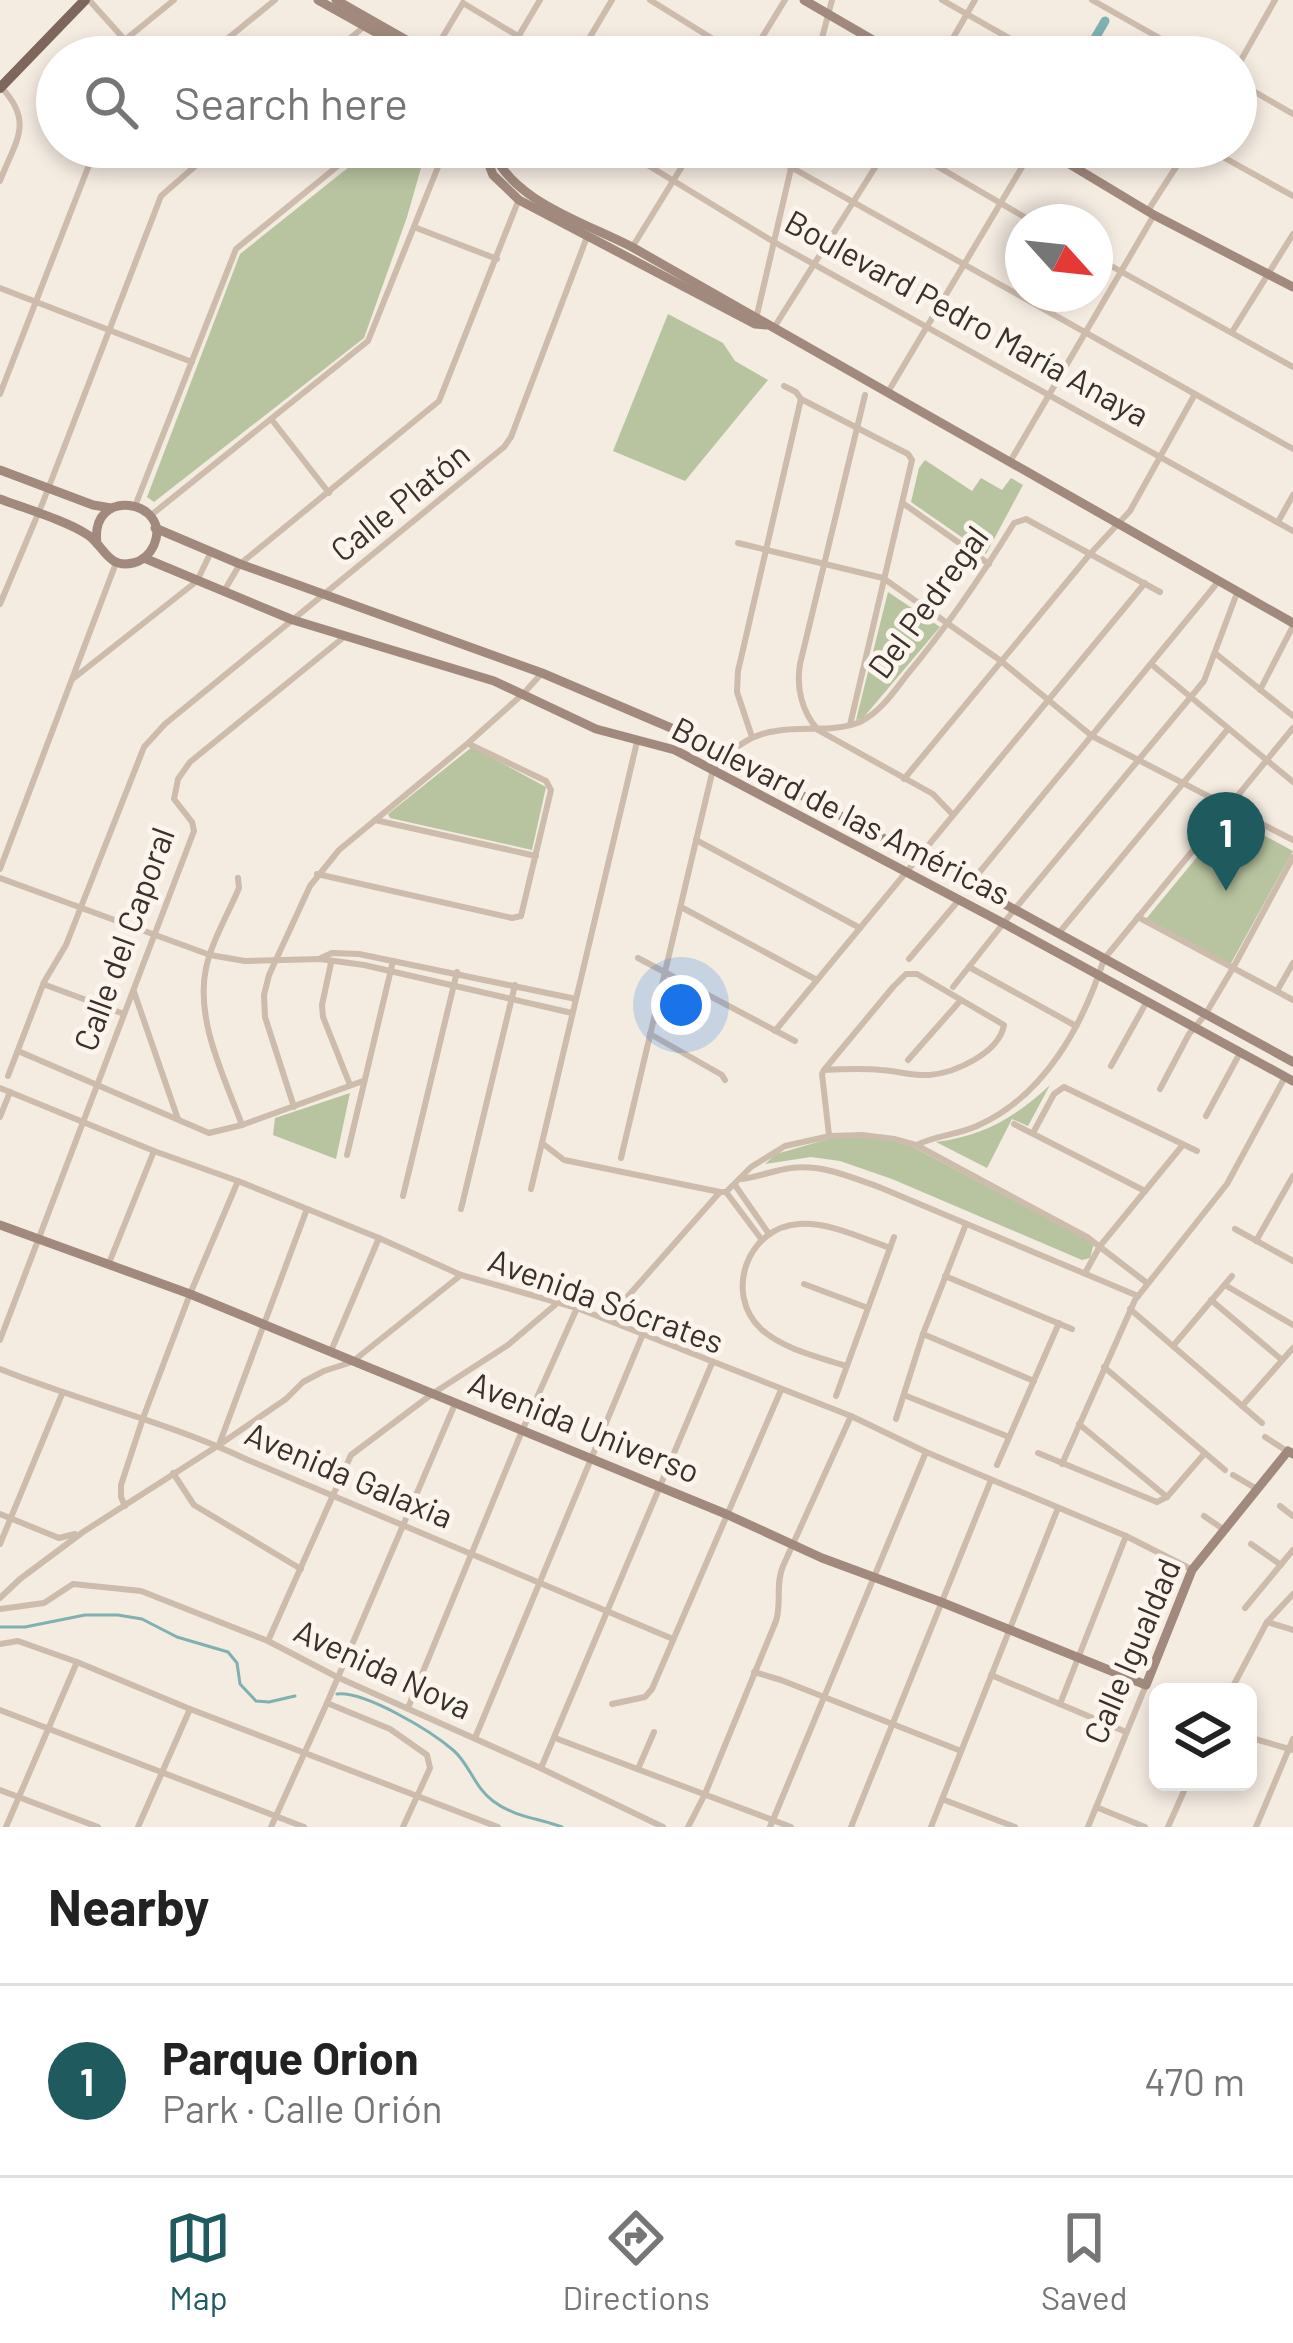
<!DOCTYPE html>
<meta charset="utf-8">
<style>
body{margin:0;font-family:Barlow,sans-serif;background:#f2f2f2;color:#222}
.controls{position:absolute;right:36px;bottom:36px;display:grid;overflow:hidden;border-radius:18px;box-shadow:0 6px 18px #0003}
.controls button{width:108px;height:108px;display:grid;place-items:center;padding:0;border:0;border-bottom:3px solid #e0e0e0;background:#fff;color:#222;font:60px sans-serif}
.compass{position:absolute;left:1005px;top:204px;width:108px;height:108px;border-radius:50%;background:#fff;box-shadow:0 6px 18px #0003;rotate:117deg}
.you{position:absolute;left:681px;top:1005px;width:42px;height:42px;margin:-30px;border:9px solid #fff;border-radius:50%;background:#1a73e8;box-shadow:0 0 0 18px #1a73e833}
.badge{display:grid;place-items:center;width:78px;height:78px;border-radius:50%;background:#1f5a5e;color:#fff;font-size:39px;font-weight:700}
.pin{position:absolute;translate:-50% -99px;filter:drop-shadow(0 3px 6px #0008)}
.pin::after{content:'';position:absolute;top:63px;width:42px;height:36px;background:inherit;clip-path:polygon(0 0,100% 0,50% 100%)}
.list{margin:0;padding:0;list-style:none}
h2{display:flex;justify-content:space-between;align-items:center;height:156px;margin:0;padding:0 48px;font-size:51px}
h2 small{font-size:39px;font-weight:400;color:#767676}
.list li{display:grid;grid-template-columns:78px 1fr auto;gap:36px;align-items:center;box-sizing:border-box;height:192px;padding:0 48px;border-top:3px solid #e0e0e0}
.list b{display:block;font-size:45px;white-space:nowrap}
.list p{margin:0;font-size:39px;white-space:nowrap;color:#767676}
.list em{font-size:39px;font-style:normal;color:#767676}
.icon{flex:none;width:66px;height:66px;fill:none;stroke:currentColor;stroke-width:2;stroke-linecap:round;stroke-linejoin:round}
.map{position:relative;flex:none;width:1293px;height:1827px;overflow:hidden}
.search{position:absolute;background:#fff;box-shadow:0 6px 18px #0003;left:36px;right:36px;top:36px;height:132px;display:flex;align-items:center;gap:30px;box-sizing:border-box;padding:0 42px;border-radius:66px;color:#767676;font-size:45px}
.sheet{height:348px;background:#fff}
nav{display:flex;justify-content:space-around;align-items:center;box-sizing:border-box;height:168px;border-top:3px solid #e0e0e0;background:#fff;font-size:33px;color:#767676}
nav a{display:grid;justify-items:center;gap:6px}
nav .on{color:#1f5a5e}
.map>svg:first-child{display:block}
.green{fill:#b8c4a0}
.lines{fill:none;stroke-linecap:round;stroke-linejoin:round}
.stream{stroke:#7fb0b2;stroke-width:3}
.canal{stroke:#7fb0b2;stroke-width:9}
.street{stroke:#cdbbac;stroke-width:6}
.secondary{stroke:#a18a7d;stroke-width:9}
.primary{stroke:#7d675c;stroke-width:10}
.labels{text-anchor:middle;stroke-width:10;stroke-linejoin:round;paint-order:stroke}
.street-label{font-size:33px;fill:#3b302b;stroke:#fbf5ee}
</style>
<div class="map">
<svg width="1293" height="1827" viewBox="0 0 1293 1827">
<rect width="100%" height="100%" fill="#f4ebe1"/>
<g class="green">
<path d="M374 147H427L407 217 364 338 154 502 147 497 240 254Z"/>
<path d="M668 314 723 343 735 361 768 380 685 481 613 451Z"/>
<path d="M925 460 972 491 981 478 1002 490 1011 478 1023 485 986 554 911 502 919 468Z"/>
<path d="M888 592 940 627 863 718 856 720Z"/>
<path d="M472 747 546 787 532 850 390 818 388 814Z"/>
<path d="M1230 817 1293 851 1230 965 1146 919Z"/>
<path d="M1050 1085 1028 1126 1012 1119 987 1168 936 1142C983 1136 1016 1117 1050 1085Z"/>
<path d="M350 1093 336 1159 273 1135 275 1118Z"/>
<path d="M839 1136 898 1139 1094 1243 1090 1258 1082 1260 892 1179 840 1161 811 1157 765 1164 776 1154Z"/>
</g>
<g class="lines">
<g class="stream">
<path d="M0 1627H25L85 1615H118L142 1619 177 1637 228 1652 237 1663 240 1684 256 1701 269 1702 295 1696"/>
<path d="M337 1694C365 1691 431 1731 453 1750 469 1763 474 1787 493 1801 514 1817 538 1818 562 1827"/>
</g>
<path class="canal" d="M1084 57 1105 21"/>
<g class="street">
<path d="M89 0 125 40"/>
<path d="M650 0 742 57"/>
<path d="M942 0 1042 57"/>
<path d="M1092 0 1193 57"/>
<path d="M463 3 553 57"/>
<path d="M518 37 540 0"/>
<path d="M227 39 242 57"/>
<path d="M583 48 598 57"/>
<path d="M433 53 463 3"/>
<path d="M104 57 174 0"/>
<path d="M205 57 275 0"/>
<path d="M327 57 365 26"/>
<path d="M578 57 612 0"/>
<path d="M750 57 785 0"/>
<path d="M817 57 832 0"/>
<path d="M942 57 975 0"/>
<path d="M1236 69 1275 0"/>
<path d="M1236 81 1293 114"/>
<path d="M316 147 333 167"/>
<path d="M618 147 774 242 1293 531"/>
<path d="M755 147 1293 449"/>
<path d="M904 147 1033 222"/>
<path d="M1205 147 1293 196"/>
<path d="M0 181C15 141 35 123 1 87"/>
<path d="M1147 212 1189 147"/>
<path d="M414 227 497 259"/>
<path d="M633 246 694 147"/>
<path d="M1095 257 1293 367"/>
<path d="M0 288 192 362"/>
<path d="M756 319 796 147"/>
<path d="M775 326 888 147"/>
<path d="M1232 332 1293 234"/>
<path d="M784 386 796 392 801 399 908 454 912 460 850 725"/>
<path d="M888 392 1034 147"/>
<path d="M0 394 96 147"/>
<path d="M865 395 800 664C796 688 802 712 818 730L933 794 953 815"/>
<path d="M272 420 329 493"/>
<path d="M1011 460 1154 215"/>
<path d="M904 504 989 564"/>
<path d="M135 506 236 249 361 147"/>
<path d="M150 516 368 341 446 147"/>
<path d="M1278 522 1293 495"/>
<path d="M738 543 883 578 1001 661 1092 736 1293 840"/>
<path d="M224 591 240 564 439 401 519 199"/>
<path d="M0 604 43 502 161 196 217 147"/>
<path d="M1215 653 1293 716"/>
<path d="M1151 664 1293 782"/>
<path d="M74 678 197 581 211 552"/>
<path d="M1260 690 1293 626"/>
<path d="M752 737 737 692 738 671 801 399"/>
<path d="M904 779 1090 554 1130 511 1195 394"/>
<path d="M375 820 536 856"/>
<path d="M696 840 860 928"/>
<path d="M0 869 116 563"/>
<path d="M317 874 512 918 521 916 551 790 546 781 469 744"/>
<path d="M0 878 210 955 245 961 320 959 364 965 572 1013"/>
<path d="M238 878 239 888C228 914 212 941 206 968 195 1020 224 1076 242 1125"/>
<path d="M969 885 1218 582"/>
<path d="M681 907 815 979"/>
<path d="M1138 917 1293 1000"/>
<path d="M1058 934 1228 729"/>
<path d="M321 958 332 953 359 954 576 999"/>
<path d="M638 958 795 1041"/>
<path d="M909 959 959 900"/>
<path d="M331 963 322 1005 323 1017 350 1085"/>
<path d="M969 967 1076 1026"/>
<path d="M43 984 124 1014"/>
<path d="M953 987 1014 910 1204 681 1237 593"/>
<path d="M1277 991 1293 963"/>
<path d="M134 992 178 1119"/>
<path d="M775 1031 1145 583"/>
<path d="M650 1034 722 1075 725 1080"/>
<path d="M18 1051 209 1133 242 1125 363 1081"/>
<path d="M908 1060 961 1000"/>
<path d="M1111 1066 1146 1003"/>
<path d="M824 1070C843 1069 862 1068 881 1070 897 1071 913 1076 929 1075 955 1073 999 1053 1004 1025L917 974H906L893 987 824 1070 822 1074 829 1135"/>
<path d="M8 1076 44 982 66 945 144 747 165 724 504 447 511 437 587 237"/>
<path d="M0 1088 154 1151 238 1181 379 1238 461 1275 577 1308 851 1416 926 1452 1126 1536 1191 1569"/>
<path d="M1160 1089 1189 1034 1205 1015 1233 968 1293 857"/>
<path d="M294 1107 265 1017 264 995 269 975 310 886 339 850 467 744 524 693 542 673"/>
<path d="M1206 1116 1240 1053"/>
<path d="M0 1117 10 1092"/>
<path d="M1014 1124 1145 1191"/>
<path d="M1033 1133 1054 1094 1064 1087 1197 1151"/>
<path d="M542 1143 564 1160 720 1192"/>
<path d="M917 1145C936 1135 959 1135 979 1125 1045 1095 1083 1025 1104 959L1293 728"/>
<path d="M347 1155 393 961"/>
<path d="M621 1158 713 769C731 750 750 734 776 731 804 726 833 733 860 722 880 712 893 693 906 676 947 627 981 577 1014 523L1026 519 1160 592"/>
<path d="M742 1179C759 1177 774 1170 791 1168 822 1164 850 1177 879 1187L1138 1296"/>
<path d="M735 1185 769 1234"/>
<path d="M531 1189 637 742"/>
<path d="M726 1192 762 1240"/>
<path d="M403 1196 457 972"/>
<path d="M461 1209 515 985"/>
<path d="M1235 1229 1293 1261"/>
<path d="M1256 1241 1293 1176"/>
<path d="M109 1263 154 1151"/>
<path d="M1085 1273 1100 1246 1182 1146"/>
<path d="M945 1276 1072 1329"/>
<path d="M804 1284 868 1308"/>
<path d="M1225 1285 1293 1325"/>
<path d="M1211 1300 1282 1360"/>
<path d="M621 1304 720 1192H726L751 1167 785 1146 830 1136 862 1135 894 1139 916 1145 1087 1237 1147 1283"/>
<path d="M1130 1309 1262 1423"/>
<path d="M923 1334 1034 1381"/>
<path d="M0 1340 194 831 192 822 174 799 178 779 190 762 344 637"/>
<path d="M1173 1346 1232 1276"/>
<path d="M331 1351 379 1238"/>
<path d="M846 1366C818 1357 783 1349 761 1329 723 1293 748 1227 799 1224 829 1222 862 1238 890 1248"/>
<path d="M1104 1367 1225 1470"/>
<path d="M0 1369C82 1402 168 1422 248 1460L673 1639"/>
<path d="M904 1395 1009 1437"/>
<path d="M836 1396 894 1237"/>
<path d="M1242 1406 1293 1348"/>
<path d="M896 1419 923 1334 966 1224"/>
<path d="M1079 1424 1167 1497"/>
<path d="M1265 1437 1287 1451"/>
<path d="M220 1442 307 1209"/>
<path d="M1038 1453 1157 1502 1167 1497 1205 1453"/>
<path d="M1062 1464 1135 1300 1227 1184 1285 1077"/>
<path d="M997 1465 1059 1323"/>
<path d="M173 1473 194 1505 301 1569"/>
<path d="M1233 1475 1257 1489"/>
<path d="M125 1506 121 1497V1485L143 1418 190 1294 238 1181"/>
<path d="M1280 1506 1293 1516"/>
<path d="M0 1514 59 1538 75 1534"/>
<path d="M1204 1516 1223 1529"/>
<path d="M0 1544 62 1394"/>
<path d="M1251 1544 1281 1565"/>
<path d="M0 1598 20 1579 83 1532 219 1445 286 1399 303 1382 324 1371 352 1362 461 1275"/>
<path d="M1245 1608 1293 1550"/>
<path d="M0 1609 44 1603 73 1584 141 1591 268 1641 337 1677 536 1766 663 1827"/>
<path d="M1267 1622 1293 1630"/>
<path d="M268 1641 351 1455 432 1394 508 1345 555 1305"/>
<path d="M0 1644 18 1641 77 1662 190 1709 498 1827"/>
<path d="M754 1672 781 1680 961 1751"/>
<path d="M991 1675 1126 1732"/>
<path d="M1230 1692 1267 1622 1293 1594"/>
<path d="M327 1703 390 1729 427 1755 430 1768 403 1827"/>
<path d="M612 1704 645 1697 652 1689 781 1390"/>
<path d="M1060 1704 1126 1536"/>
<path d="M408 1708 522 1431 577 1308"/>
<path d="M0 1710 304 1827"/>
<path d="M1248 1737 1293 1750"/>
<path d="M475 1738 643 1334"/>
<path d="M555 1738 791 1827"/>
<path d="M541 1768 712 1363"/>
<path d="M638 1769 654 1732"/>
<path d="M0 1790 98 1827"/>
<path d="M942 1799 1015 1827"/>
<path d="M1096 1807 1145 1827"/>
<path d="M6 1827 77 1662"/>
<path d="M138 1827 190 1709"/>
<path d="M271 1827 327 1703 455 1404"/>
<path d="M688 1827 705 1794 776 1621C782 1602 775 1585 783 1566L851 1416"/>
<path d="M770 1827 926 1452"/>
<path d="M851 1827 991 1480"/>
<path d="M931 1827 1058 1508"/>
<path d="M1088 1827 1146 1685"/>
<path d="M1168 1827 1188 1782"/>
<path d="M1256 1827 1293 1739"/>
</g>
<g class="secondary">
<path d="M318 0 420 57"/>
<path d="M336 0 436 57"/>
<path d="M804 0 902 57"/>
<path d="M482 147 493 175 519 200 755 324 766 325"/>
<path d="M491 147C510 201 584 222 632 247L1293 623"/>
<path d="M1041 147 1154 215 1293 287"/>
<path d="M0 470 93 505 111 508"/>
<path d="M0 499C26 509 65 520 88 535 104 546 108 569 133 563 142 561 150 554 154 545 173 501 89 484 97 544"/>
<path d="M155 528 240 564 542 673 683 733 919 857 1293 1062"/>
<path d="M144 558 293 620 494 681 596 729 675 750 1003 923 1293 1081"/>
<path d="M0 1225 190 1294 726 1514 822 1558 941 1602 1146 1685 1192 1570 1288 1451 1293 1454"/>
</g>
<path class="primary" d="M0 88 85 0"/>
</g>
<g class="labels">
<g class="street-label">
<text transform="translate(967 318) rotate(29)" y="12">Boulevard Pedro María Anaya</text>
<text transform="translate(400 502) rotate(-39)" y="12">Calle Platón</text>
<text transform="translate(928 602) rotate(-54)" y="12">Del Pedregal</text>
<text transform="translate(841 811) rotate(27)" y="12">Boulevard de las Américas</text>
<text transform="translate(124 939) rotate(-70)" y="12">Calle del Caporal</text>
<text transform="translate(606 1301) rotate(20)" y="12">Avenida Sócrates</text>
<text transform="translate(584 1427) rotate(22)" y="12">Avenida Universo</text>
<text transform="translate(349 1475) rotate(23)" y="12">Avenida Galaxia</text>
<text transform="translate(1132 1651) rotate(-67)" y="12">Calle Igualdad</text>
<text transform="translate(383 1669) rotate(25)" y="12">Avenida Nova</text>
</g>
</g>
</svg>
<div class="controls">
<button><svg class="icon" aria-label="layers" viewBox="0 0 24 24"><path d="M12 4l9 5-9 5-9-5zM3 14l9 5 9-5"/></svg></button>
</div>
<svg class="compass" viewBox="-18 -18 36 36"><path d="M0-13l5 13h-10z" fill="#e53935"/><path d="M0 13l5-13h-10z" fill="#767676"/></svg>
<div class="you"></div>
<div class="pin badge" style="left:1226px;top:891px">1</div>
<div class="search"><svg class="icon" aria-label="search" viewBox="0 0 24 24"><circle cx="10" cy="10" r="6"/><path d="M15 15l6 6"/></svg>Search here</div>
</div>
<section class="sheet">
<h2>Nearby<small></small></h2>
<ul class="list">
<li><span class="badge">1</span><div><b>Parque Orion</b><p>Park · Calle Orión</p></div><em>470 m</em></li>
</ul>
</section>
<nav>
<a class="on"><svg class="icon" aria-label="map" viewBox="0 0 24 24"><path d="M3 6l6-2 6 2 6-2v14l-6 2-6-2-6 2zM9 4v14M15 6v14"/></svg>Map</a>
<a><svg class="icon" aria-label="directions" viewBox="0 0 24 24"><path d="M12 3l9 9-9 9-9-9zM9 14v-3h6M13 9l2 2-2 2"/></svg>Directions</a>
<a><svg class="icon" aria-label="saved" viewBox="0 0 24 24"><path d="M7 4h10v16l-5-4-5 4z"/></svg>Saved</a>
</nav>
